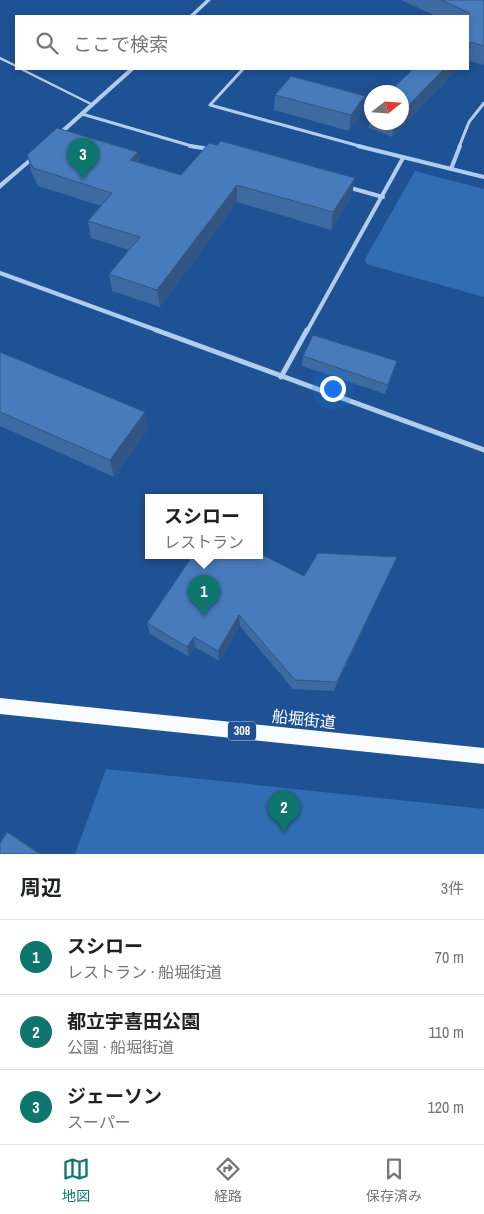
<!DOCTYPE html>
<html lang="ja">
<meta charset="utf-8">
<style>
body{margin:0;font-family:"Archivo Narrow","Noto Sans JP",sans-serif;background:#f6f6f6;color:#202124}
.compass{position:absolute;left:364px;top:85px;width:45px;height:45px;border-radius:50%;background:#fff;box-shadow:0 2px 8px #0003;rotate:73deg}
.you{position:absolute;left:332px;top:388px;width:18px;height:18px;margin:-12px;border:4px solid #fff;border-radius:50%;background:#1a73e8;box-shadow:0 0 0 8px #1a73e833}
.badge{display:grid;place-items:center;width:32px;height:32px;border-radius:50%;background:#0f766e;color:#fff;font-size:16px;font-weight:700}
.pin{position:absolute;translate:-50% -41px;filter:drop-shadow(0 1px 2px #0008)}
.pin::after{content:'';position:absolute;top:26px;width:18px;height:15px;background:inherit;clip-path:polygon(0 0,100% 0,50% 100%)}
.popup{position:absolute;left:145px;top:494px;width:118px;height:65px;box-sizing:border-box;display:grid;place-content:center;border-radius:0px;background:#fff;filter:drop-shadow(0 1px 4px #0005);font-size:16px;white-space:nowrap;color:#757577}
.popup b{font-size:19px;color:#202124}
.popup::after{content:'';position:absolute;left:50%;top:100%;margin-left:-10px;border:10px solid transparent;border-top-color:#fff}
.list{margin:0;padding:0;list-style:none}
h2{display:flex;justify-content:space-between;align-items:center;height:65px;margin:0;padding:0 20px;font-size:21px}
h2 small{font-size:16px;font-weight:400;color:#757577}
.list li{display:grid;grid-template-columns:32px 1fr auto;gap:15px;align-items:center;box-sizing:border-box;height:75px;padding:0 20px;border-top:1px solid #e0e0e0}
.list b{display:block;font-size:19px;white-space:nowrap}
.list p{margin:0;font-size:16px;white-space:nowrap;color:#757577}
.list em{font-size:16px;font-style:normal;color:#757577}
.icon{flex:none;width:28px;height:28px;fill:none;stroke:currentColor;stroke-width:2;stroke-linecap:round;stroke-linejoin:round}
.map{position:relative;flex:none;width:484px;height:854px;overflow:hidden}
.search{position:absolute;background:#fff;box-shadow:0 2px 8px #0003;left:15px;right:15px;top:15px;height:55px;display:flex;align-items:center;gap:12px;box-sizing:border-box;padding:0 18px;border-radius:0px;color:#757577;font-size:19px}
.sheet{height:290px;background:#fff}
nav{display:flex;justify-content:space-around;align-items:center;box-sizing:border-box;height:70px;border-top:1px solid #e0e0e0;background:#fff;font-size:14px;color:#757577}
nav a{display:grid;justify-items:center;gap:2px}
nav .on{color:#0f766e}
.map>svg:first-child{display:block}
.green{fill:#326cb2}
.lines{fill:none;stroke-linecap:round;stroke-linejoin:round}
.service{stroke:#b1cdee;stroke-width:2.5}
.minor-far2{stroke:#b1cdee;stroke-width:3}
.minor-far1{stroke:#b1cdee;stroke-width:4}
.minor{stroke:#b1cdee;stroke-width:5}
.tertiary{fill:#b1cdee;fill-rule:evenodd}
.primary{fill:#f8fbff;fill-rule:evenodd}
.wall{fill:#3d6aa1}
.shaded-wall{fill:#325683}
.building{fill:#477bbb;stroke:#325683}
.labels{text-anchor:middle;stroke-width:4;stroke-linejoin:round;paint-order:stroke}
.shield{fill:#1e5294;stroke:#bccbdf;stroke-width:1}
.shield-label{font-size:12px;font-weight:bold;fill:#fff}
.near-street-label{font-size:16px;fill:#fff;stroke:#1e5294}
</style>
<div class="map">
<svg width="484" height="854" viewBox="0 0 484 854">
<rect width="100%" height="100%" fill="#1e5294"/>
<g class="green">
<path d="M415 171 484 189V297L366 264 365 259Z"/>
<path d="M106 769 484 809V854H75Z"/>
</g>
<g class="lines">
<g class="service">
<path d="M0 58 16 66"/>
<path d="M21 69 93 105"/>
</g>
<g class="minor-far2">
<path d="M243 69 210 105 363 147"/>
<path d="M82 114 195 147"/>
<path d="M459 147 469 122 484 103"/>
</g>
<g class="minor-far1">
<path d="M190 146 209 149"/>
<path d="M358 146 484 177"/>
<path d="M451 169 460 146"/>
<path d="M347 187 383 197"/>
<path d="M0 273 159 331"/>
<path d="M307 331 403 158"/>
</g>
<g class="minor">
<path d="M156 330 484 450"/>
<path d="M281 377 307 330"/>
</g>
<g class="tertiary">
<path d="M206 0H211L194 16H189Z"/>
<path d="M129 69H135L58 138H54V136Z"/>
<path d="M37 152 39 153V155L0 189V183Z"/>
</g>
<path class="primary" d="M0 698 484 748V764L0 714Z"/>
</g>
<g class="wall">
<path d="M401 0H484V63L483 65 468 60V16H436Z"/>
<path d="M413 69H457L392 137 368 128 372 110V122H402Z"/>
<path d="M275 95 365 96 363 111 349 131 274 110Z"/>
<path d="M138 152 139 163 181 175 352 195 331 230 237 202 160 307 112 291 109 274 129 250 91 238 88 221 101 206 38 186 32 173 27 155Z"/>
<path d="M0 352 148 429 114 477 0 426Z"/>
<path d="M303 356 397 361 394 370 385 394 302 366Z"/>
<path d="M397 557 392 569 334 691 293 689 240 626 219 661 195 647 189 657 150 634 147 623 304 576Z"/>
</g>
<g class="shaded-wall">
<path d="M471 42 468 53V45Z"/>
<path d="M444 69H457L392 137 395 122H402V112Z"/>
<path d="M365 96 363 111 349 131 351 115Z"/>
<path d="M138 152 140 170 130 160Z"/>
<path d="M355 178 352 195 331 230 333 212Z"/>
<path d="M237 185V202L160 307 157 290Z"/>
<path d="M145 412 148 429 114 477 110 460Z"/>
<path d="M397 557 392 569 334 691 337 682Z"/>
<path d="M239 615 240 626 219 661 218 651Z"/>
<path d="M194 637 195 647 189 657 187 647Z"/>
<path d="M7 832 14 835 42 854H40Z"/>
</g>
<g class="building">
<path d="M441 0H484V46L471 42 468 45V16H467L470 13Z"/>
<path d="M413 69H444L402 112V92H389Z"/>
<path d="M291 76 365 96 351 115 275 95Z"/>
<path d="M57 128 138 152 130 160 181 175 209 143 217 145 221 141 355 178 333 212 237 185 157 290 109 274 140 237 88 221 112 193 33 168 27 155Z"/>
<path d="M313 335 397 361 388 385 303 356Z"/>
<path d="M0 352 145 412 110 460 0 412Z"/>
<path d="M259 553 304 576 318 553 397 557 337 682 295 680 239 615 218 651 194 637 187 647 147 623 193 555H259Z"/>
<path d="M7 832 40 854H0V843Z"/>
</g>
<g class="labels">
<rect class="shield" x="228" y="721.5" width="28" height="19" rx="4"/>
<g class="shield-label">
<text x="242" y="735">308</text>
</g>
<g class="near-street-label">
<text transform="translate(304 719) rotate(6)" y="6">船堀街道</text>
</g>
</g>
</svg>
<svg class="compass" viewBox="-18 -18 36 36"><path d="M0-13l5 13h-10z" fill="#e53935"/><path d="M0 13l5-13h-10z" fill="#757577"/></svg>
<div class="you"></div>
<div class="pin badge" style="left:204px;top:616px">1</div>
<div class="popup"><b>スシロー</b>レストラン</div>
<div class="pin badge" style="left:284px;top:832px">2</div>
<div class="pin badge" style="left:83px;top:179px">3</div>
<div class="search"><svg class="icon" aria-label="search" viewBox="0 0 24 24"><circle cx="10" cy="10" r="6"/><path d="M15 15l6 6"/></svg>ここで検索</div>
</div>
<section class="sheet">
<h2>周辺<small>3件</small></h2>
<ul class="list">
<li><span class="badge">1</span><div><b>スシロー</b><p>レストラン · 船堀街道</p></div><em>70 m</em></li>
<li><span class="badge">2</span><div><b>都立宇喜田公園</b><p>公園 · 船堀街道</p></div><em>110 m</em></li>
<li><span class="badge">3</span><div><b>ジェーソン</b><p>スーパー</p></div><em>120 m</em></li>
</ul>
</section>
<nav>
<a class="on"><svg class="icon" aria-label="map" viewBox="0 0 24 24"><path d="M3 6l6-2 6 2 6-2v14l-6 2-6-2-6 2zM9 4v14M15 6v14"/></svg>地図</a>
<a><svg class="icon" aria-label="directions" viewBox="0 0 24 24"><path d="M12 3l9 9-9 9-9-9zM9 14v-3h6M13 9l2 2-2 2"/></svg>経路</a>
<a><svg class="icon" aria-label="saved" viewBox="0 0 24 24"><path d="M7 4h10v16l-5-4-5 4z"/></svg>保存済み</a>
</nav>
